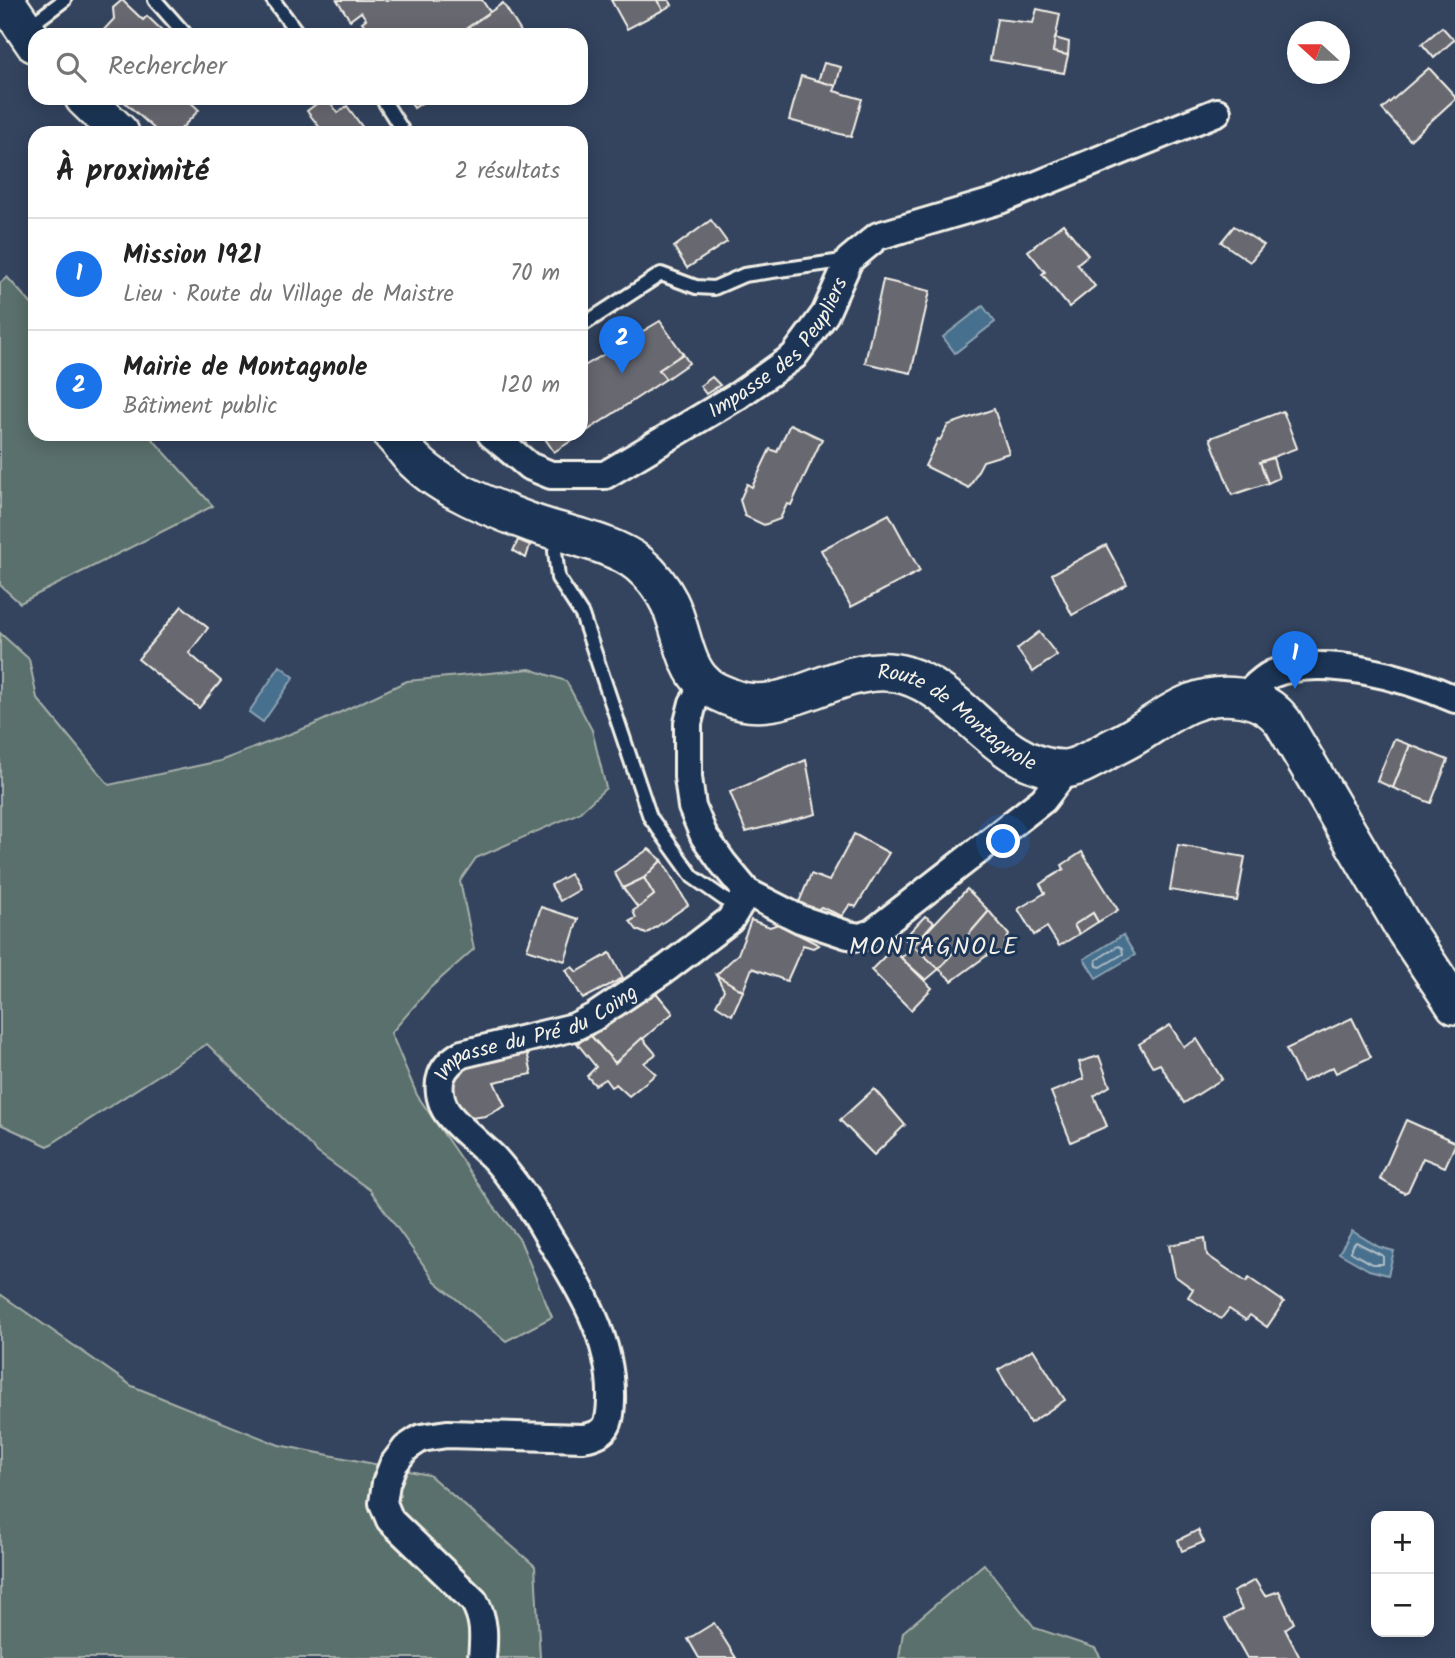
<!DOCTYPE html>
<html lang="fr">
<meta charset="utf-8">
<style>
body{margin:0;font-family:Kalam,sans-serif;background:#f2f2f2;color:#222}
.controls{position:absolute;right:21px;bottom:21px;display:grid;overflow:hidden;border-radius:14px;box-shadow:0 4px 18px #0003}
.controls button{width:63px;height:63px;display:grid;place-items:center;padding:0;border:0;border-bottom:2px solid #e0e0e0;background:#fff;color:#222;font:35px sans-serif}
.compass{position:absolute;left:1287px;top:21px;width:63px;height:63px;border-radius:50%;background:#fff;box-shadow:0 4px 18px #0003;rotate:291deg}
.you{position:absolute;left:1004px;top:842px;width:24px;height:24px;margin:-18px;border:5px solid #fff;border-radius:50%;background:#1a73e8;box-shadow:0 0 0 10px #1a73e833}
.badge{display:grid;place-items:center;width:46px;height:46px;border-radius:50%;background:#1a73e8;color:#fff;font-size:23px;font-weight:700}
.pin{position:absolute;translate:-50% -58px;filter:drop-shadow(0 2px 4px #0008)}
.pin::after{content:'';position:absolute;top:37px;width:24px;height:21px;background:inherit;clip-path:polygon(0 0,100% 0,50% 100%)}
.list{margin:0;padding:0;list-style:none}
h2{display:flex;justify-content:space-between;align-items:center;height:91px;margin:0;padding:0 28px;font-size:30px}
h2 small{font-size:23px;font-weight:400;color:#767676}
.list li{display:grid;grid-template-columns:46px 1fr auto;gap:21px;align-items:center;box-sizing:border-box;height:112px;padding:0 28px;border-top:2px solid #e0e0e0}
.list b{display:block;font-size:26px;white-space:nowrap}
.list p{margin:0;font-size:23px;white-space:nowrap;color:#767676}
.list em{font-size:23px;font-style:normal;color:#767676}
.icon{flex:none;width:38px;height:38px;fill:none;stroke:currentColor;stroke-width:2;stroke-linecap:round;stroke-linejoin:round}
.map{position:relative;flex:none;width:1455px;height:1658px;overflow:hidden}
.search{position:absolute;background:#fff;box-shadow:0 4px 18px #0003;left:28px;top:28px;width:560px;height:77px;display:flex;align-items:center;gap:18px;box-sizing:border-box;padding:0 24px;border-radius:21px;color:#767676;font-size:26px}
.panel{position:absolute;background:#fff;box-shadow:0 4px 18px #0003;left:28px;top:126px;width:560px;height:315px;border-radius:21px}
.map>svg:first-child{display:block}
.green{fill:#5a706c;stroke:#a7b0aa;stroke-width:2}
.water{fill:#466f8e;stroke:#8ca3b2;stroke-width:2}
.lines{fill:none;stroke-linecap:round;stroke-linejoin:round}
.shore{stroke:#aebdc4;stroke-width:2}
.building{fill:#686771;stroke:#f4f1e8;stroke-width:2}
.lane-casing{stroke:#f4f1e8;stroke-width:18}
.street-casing{stroke:#f4f1e8;stroke-width:32}
.secondary-casing{stroke:#f4f1e8;stroke-width:42}
.lane{stroke:#1d3557;stroke-width:12}
.street{stroke:#1d3557;stroke-width:26}
.secondary{stroke:#1d3557;stroke-width:37}
.labels{text-anchor:middle;stroke-width:6;stroke-linejoin:round;paint-order:stroke}
.street-label{font-size:21px;fill:#f4f1e8;stroke:#1d3557}
.quarter-label{font-size:24px;letter-spacing:2px;fill:#f4f1e8;stroke:#1d3557}
</style>
<div class="map">
<svg width="1455" height="1658" viewBox="0 0 1455 1658">
<rect width="100%" height="100%" fill="#34445f"/>
<filter id="ink" filterUnits="userSpaceOnUse"><feTurbulence type="fractalNoise" baseFrequency=".0143" numOctaves="2"/><feDisplacementMap in="SourceGraphic" scale="14" xChannelSelector="R" yChannelSelector="G"/><feConvolveMatrix kernelMatrix="1 2 1 2 8 2 1 2 1" color-interpolation-filters="sRGB"/></filter>
<g filter="url(#ink)">
<g class="green">
<path d="M7 277 35 308V434H148L213 506 20 603 0 585V283Z"/>
<path d="M0 633 29 659 37 698 109 785 220 761 313 725 407 681 530 669 566 681 592 730 606 788 579 813 476 858 460 881 474 949 430 988 391 1033 417 1095 491 1203 520 1240 552 1317 506 1341 435 1281 370 1190 318 1153 207 1044 48 1146 0 1124Z"/>
<path d="M0 1294 132 1386 279 1445 429 1475 535 1566 540 1658H0Z"/>
<path d="M984 1564 1035 1628 1095 1648 1101 1658H899L903 1632Z"/>
</g>
<g class="water">
<path d="M983 306 995 322 955 353 943 337Z"/>
<path d="M280 666 294 677 263 722 249 712Z"/>
<path d="M1123 935 1135 955 1096 978 1084 959Z"/>
<path d="M1352 1231 1379 1247 1394 1251 1388 1275 1369 1270 1339 1253Z"/>
</g>
<g class="lines">
<g class="shore">
<path d="M1118 946 1122 948 1123 954 1101 967 1097 966 1096 960Z"/>
<path d="M1356 1242 1383 1256V1264H1372L1351 1252V1248Z"/>
</g>
</g>
<g class="building">
<path d="M122 0 143 20 147 16 167 35H99L114 19 113 8Z"/>
<path d="M337 0H482L490 12 457 35H371L362 22 366 19 361 12 350 20Z"/>
<path d="M611 0H657L663 10 627 29Z"/>
<path d="M657 0H669L672 5 663 10Z"/>
<path d="M503 3 523 35H457L490 12Z"/>
<path d="M1037 9 1060 14 1053 52 1068 55 1064 73 990 60 997 19 1033 23Z"/>
<path d="M1442 27 1454 40 1434 58 1422 44Z"/>
<path d="M1055 38 1069 42 1068 55 1053 52Z"/>
<path d="M824 63 841 67 836 86 818 81Z"/>
<path d="M1429 68 1455 96V99L1410 140 1382 109Z"/>
<path d="M801 76 836 86 834 91 862 99 851 137 789 120Z"/>
<path d="M120 98H186L199 110 177 133H159Z"/>
<path d="M324 98H327L338 113 347 106 363 128 356 133H324L307 111Z"/>
<path d="M408 98H429L414 108Z"/>
<path d="M711 220 727 242 687 268 674 247Z"/>
<path d="M1063 224 1088 255 1077 264 1095 286 1069 307 1042 274 1045 272 1028 251Z"/>
<path d="M1234 226 1264 245 1250 262 1221 242Z"/>
<path d="M883 280 930 291 911 373 865 363Z"/>
<path d="M660 321 683 354 659 370 666 379 579 436 578 434H581V368Z"/>
<path d="M683 354 689 363 666 379 659 370Z"/>
<path d="M712 377 720 385 706 394 700 386Z"/>
<path d="M994 409 1009 453 983 461 969 488 925 466 938 439 940 440 948 425Z"/>
<path d="M1283 411 1297 448 1260 462 1268 483 1232 495 1210 438Z"/>
<path d="M790 424 822 439 791 505 787 504 780 519 764 525 745 516 740 500 747 484 752 487 770 449 777 452Z"/>
<path d="M542 434H578L579 436 554 452Z"/>
<path d="M1273 458 1279 478 1268 483 1260 462Z"/>
<path d="M889 514 920 571 851 607 821 550Z"/>
<path d="M518 540 530 545 526 558 513 551Z"/>
<path d="M1106 545 1127 584 1072 615 1052 574Z"/>
<path d="M182 606 208 628 189 653 221 681 199 708 138 659Z"/>
<path d="M1039 632 1057 655 1033 672 1017 649Z"/>
<path d="M1394 739 1410 745 1393 788 1377 781Z"/>
<path d="M1410 745 1448 760 1431 803 1393 788Z"/>
<path d="M806 760 816 814 746 832 730 792Z"/>
<path d="M854 834 889 853 856 907 850 904 842 916 821 907 816 911 799 902 811 874 829 881Z"/>
<path d="M1178 845 1245 857 1237 901 1170 890Z"/>
<path d="M649 849 662 860 644 878 623 888 614 872Z"/>
<path d="M1082 852 1118 910 1098 922 1093 913 1074 925 1079 934 1059 946 1047 927 1034 935 1018 909 1045 893 1040 884 1064 869 1062 865Z"/>
<path d="M662 860 688 905 646 934 637 930 630 921 636 918 633 911 654 895 644 878Z"/>
<path d="M570 874 579 890 560 901 551 885Z"/>
<path d="M644 878 654 895 638 908 623 888Z"/>
<path d="M967 889 989 911 939 969 913 946Z"/>
<path d="M541 907 578 919 565 961 527 949Z"/>
<path d="M989 911 1009 935 1005 943 1006 950 989 954 952 981 939 969Z"/>
<path d="M1093 913 1098 922 1079 934 1074 925Z"/>
<path d="M925 916 934 922 913 946 904 938Z"/>
<path d="M751 920 770 927 778 924 819 945 813 948 803 945 787 981 752 968 743 991 716 975 738 954Z"/>
<path d="M913 946 939 969 926 980 901 958Z"/>
<path d="M892 949 932 988 911 1010 871 970Z"/>
<path d="M610 953 623 978 583 999 566 970 572 967 577 972Z"/>
<path d="M716 975 743 991 732 1015 716 1005 724 990Z"/>
<path d="M653 989 673 1013 615 1063 591 1036Z"/>
<path d="M1352 1018 1371 1057 1336 1073 1333 1067 1302 1082 1286 1049Z"/>
<path d="M1170 1025 1184 1047 1197 1039 1222 1079 1184 1103 1160 1064 1153 1067 1139 1044Z"/>
<path d="M591 1036 615 1063 642 1038 656 1054 644 1063 656 1074 629 1096 616 1084 611 1087 605 1079 595 1085 587 1076 596 1067 577 1043Z"/>
<path d="M527 1052 532 1074 494 1082 505 1106 486 1116 471 1118 454 1099 451 1067Z"/>
<path d="M1099 1056 1110 1086 1094 1096 1107 1126 1071 1142 1051 1092 1084 1079 1079 1062Z"/>
<path d="M874 1089 905 1125 874 1155 840 1120Z"/>
<path d="M1406 1120 1455 1142V1145L1445 1167 1423 1158 1408 1191 1404 1193 1380 1179Z"/>
<path d="M1205 1238 1207 1255 1246 1282 1249 1278 1284 1302 1267 1327 1250 1315 1246 1320 1229 1309 1221 1319 1188 1297 1193 1289 1175 1276 1169 1245Z"/>
<path d="M1033 1349 1065 1400 1030 1423 998 1370Z"/>
<path d="M1198 1530 1204 1542 1182 1551 1178 1540Z"/>
<path d="M1255 1580 1265 1596 1279 1591 1294 1623 1285 1629 1300 1658H1247L1225 1619 1242 1609 1233 1592Z"/>
<path d="M714 1623 736 1658H699L688 1639Z"/>
</g>
<g class="lines">
<g class="lane-casing">
<g id="lane">
<path d="M155 0 186 35"/>
<path d="M273 0 299 35"/>
<path d="M28 27 64 0"/>
<path d="M382 98 404 133"/>
<path d="M581 326 661 274 696 287 714 288 744 275 849 260"/>
<path d="M560 533 555 551 558 578 582 615 650 817 693 877 737 908"/>
</g>
</g>
<g class="street-casing">
<g id="street">
<path id="s1" d="M491 434 529 466 551 475H605L739 395 794 356 825 314 849 260 878 236 1000 200 1217 112"/>
<path d="M705 684 693 703 688 723V777L692 807 704 836 723 863 747 892 800 919 848 935 860 937 872 933 1043 800 1067 769"/>
<path d="M1243 698C1252 690 1261 679 1272 674 1323 653 1408 678 1455 699"/>
<path id="s2" d="M482 1658C484 1637 485 1620 474 1601L390 1520 383 1503 386 1483 393 1465 406 1448 421 1438 447 1434 583 1438C608 1434 610 1424 611 1401 613 1340 581 1289 550 1239 540 1222 531 1205 519 1189 510 1178 502 1166 492 1156 481 1145 449 1120 444 1107 434 1083 441 1066 462 1054L574 1027 594 1017 667 968 730 920 747 892"/>
</g>
</g>
<g class="secondary-casing">
<g id="secondary">
<path d="M5 0 35 44"/>
<path d="M84 98 120 133"/>
<path id="s3" d="M392 434C401 443 407 454 416 462 443 489 494 509 529 522 563 535 612 542 639 564 651 574 662 588 669 602 682 627 683 665 705 684 711 690 722 694 729 697 786 722 843 657 905 675 965 693 998 768 1063 769 1076 769 1092 759 1103 753 1113 747 1125 742 1136 735 1170 714 1194 692 1238 697 1257 699 1272 707 1283 722L1405 930 1455 1005"/>
</g>
</g>
<use href="#lane" class="lane"/>
<use href="#street" class="street"/>
<use href="#secondary" class="secondary"/>
</g>
</g>
<g class="labels">
<g class="street-label">
<text dy="7" stroke="none"><textPath href="#s1" startOffset="346">Impasse des Peupliers</textPath></text>
<text dy="7" stroke="none"><textPath href="#s3" startOffset="698">Route de Montagnole</textPath></text>
<text dy="7" stroke="none"><textPath href="#s2" startOffset="973">Impasse du Pré du Coing</textPath></text>
</g>
<g class="quarter-label">
<text x="934" y="954">MONTAGNOLE</text>
</g>
</g>
</svg>
<div class="controls">
<button>+</button>
<button>−</button>
</div>
<svg class="compass" viewBox="-18 -18 36 36"><path d="M0-13l5 13h-10z" fill="#e53935"/><path d="M0 13l5-13h-10z" fill="#767676"/></svg>
<div class="you"></div>
<div class="pin badge" style="left:1295px;top:689px">1</div>
<div class="pin badge" style="left:622px;top:374px">2</div>
<div class="search"><svg class="icon" aria-label="search" viewBox="0 0 24 24"><circle cx="10" cy="10" r="6"/><path d="M15 15l6 6"/></svg>Rechercher</div>
<section class="panel">
<h2>À proximité<small>2 résultats</small></h2>
<ul class="list">
<li><span class="badge">1</span><div><b>Mission 1921</b><p>Lieu · Route du Village de Maistre</p></div><em>70 m</em></li>
<li><span class="badge">2</span><div><b>Mairie de Montagnole</b><p>Bâtiment public</p></div><em>120 m</em></li>
</ul>
</section>
</div>
